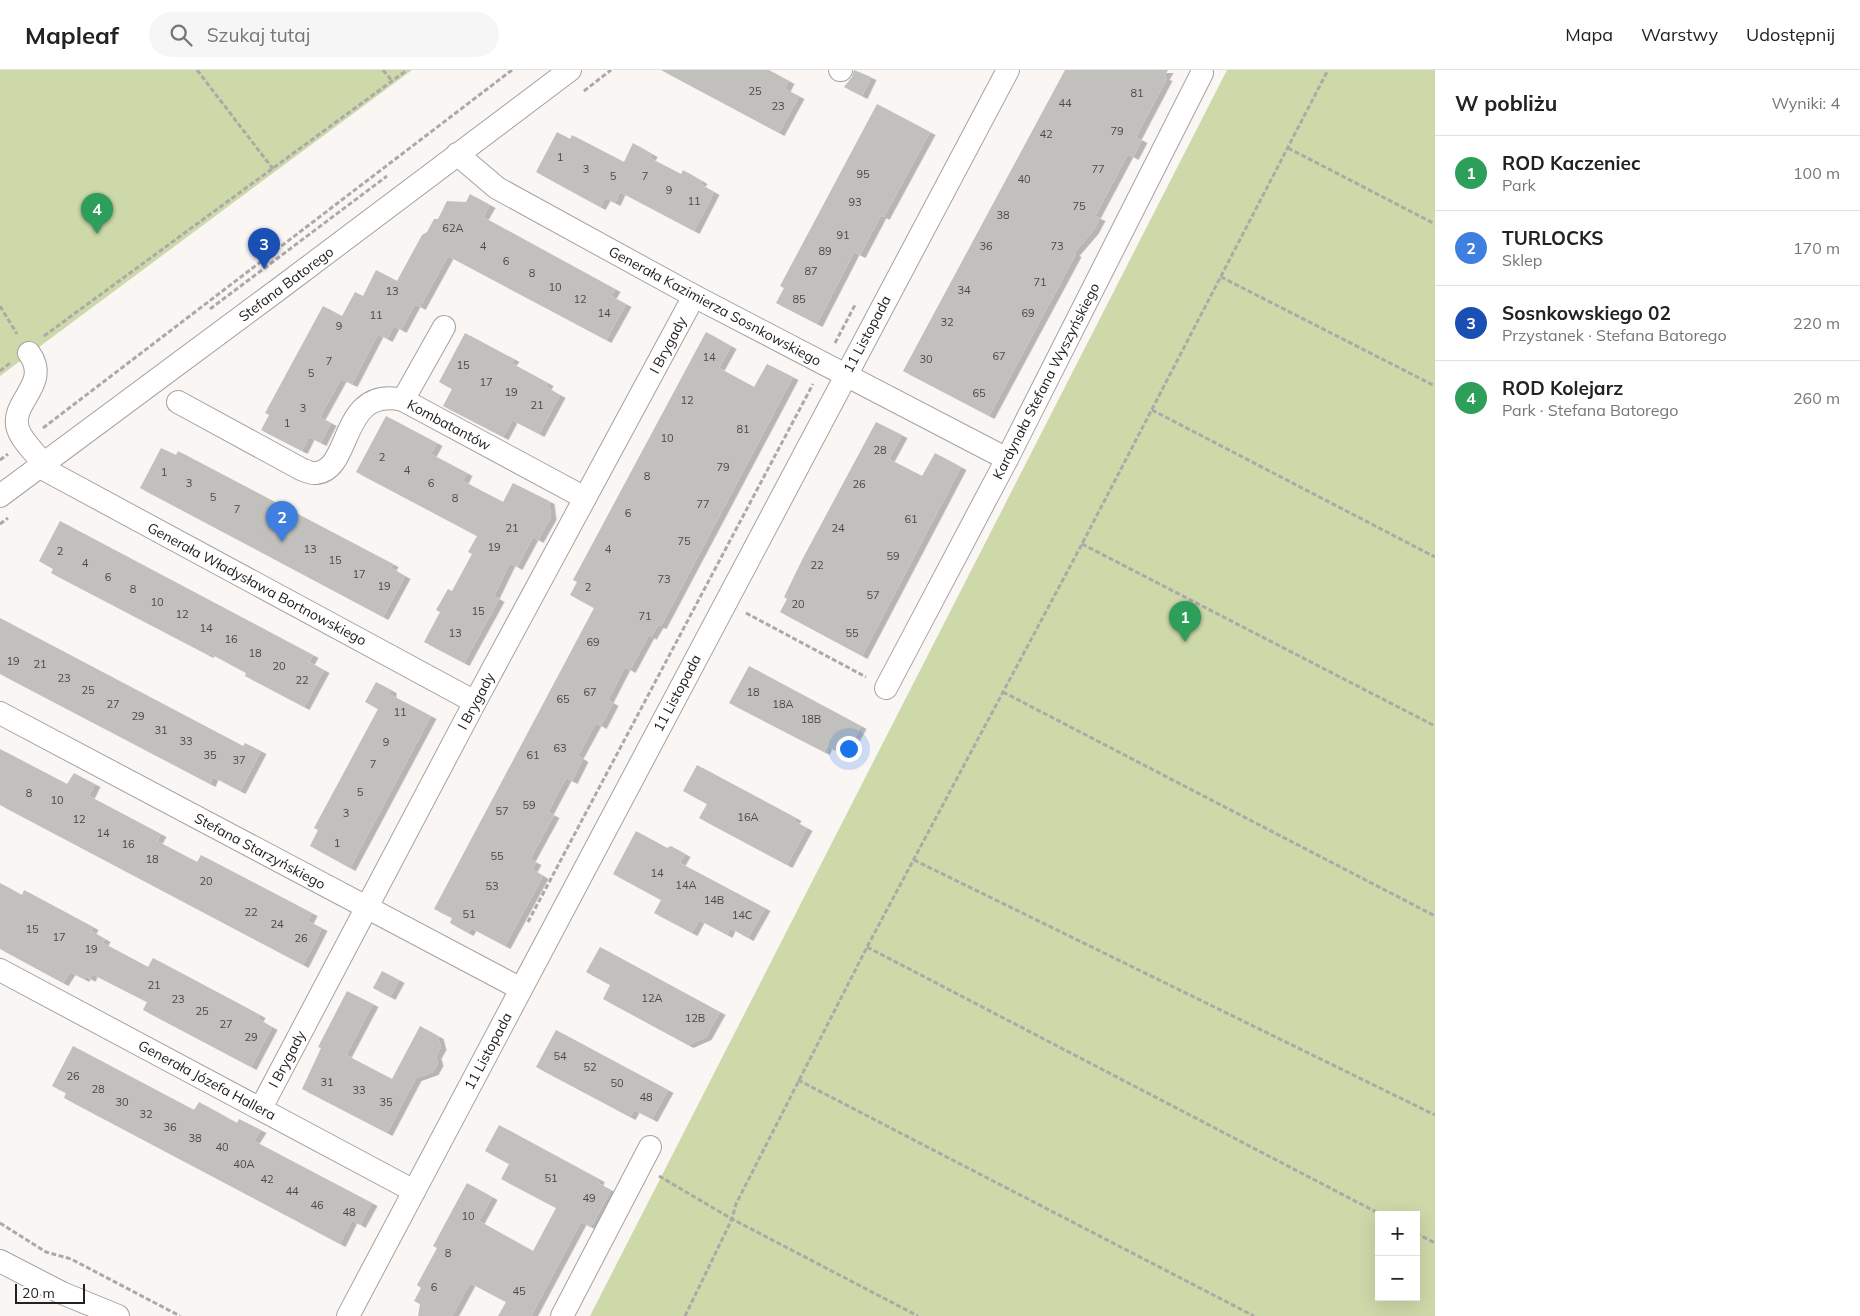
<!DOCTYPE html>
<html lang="pl">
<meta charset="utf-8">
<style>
body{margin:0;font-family:Mulish,sans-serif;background:#f6f6f6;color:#222}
.controls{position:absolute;right:15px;bottom:15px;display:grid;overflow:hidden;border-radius:0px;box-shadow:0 5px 20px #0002}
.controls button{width:45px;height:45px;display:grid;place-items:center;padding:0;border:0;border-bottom:1px solid #e0e0e0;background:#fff;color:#222;font:25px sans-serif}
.scale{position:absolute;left:15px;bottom:12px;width:70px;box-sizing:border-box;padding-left:5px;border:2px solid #232222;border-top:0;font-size:14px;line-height:18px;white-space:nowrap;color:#232222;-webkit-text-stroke:4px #fff;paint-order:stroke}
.you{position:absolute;left:848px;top:678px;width:18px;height:18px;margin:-12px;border:4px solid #fff;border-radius:50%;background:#1a73e8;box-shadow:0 0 0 8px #1a73e833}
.badge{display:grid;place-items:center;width:32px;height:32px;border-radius:50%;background:#ea580c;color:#fff;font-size:16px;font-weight:700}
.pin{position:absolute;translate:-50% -41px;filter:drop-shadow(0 1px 2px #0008)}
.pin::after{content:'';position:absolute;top:26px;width:18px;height:15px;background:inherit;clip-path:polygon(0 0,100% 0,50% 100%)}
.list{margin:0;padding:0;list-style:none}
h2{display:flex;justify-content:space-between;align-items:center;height:65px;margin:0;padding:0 20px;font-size:21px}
h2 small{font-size:16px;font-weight:400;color:#767676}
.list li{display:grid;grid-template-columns:32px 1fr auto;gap:15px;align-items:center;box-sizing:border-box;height:75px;padding:0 20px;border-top:1px solid #e0e0e0}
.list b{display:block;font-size:19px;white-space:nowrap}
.list p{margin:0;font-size:16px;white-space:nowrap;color:#767676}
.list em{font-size:16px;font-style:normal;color:#767676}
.icon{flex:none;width:28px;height:28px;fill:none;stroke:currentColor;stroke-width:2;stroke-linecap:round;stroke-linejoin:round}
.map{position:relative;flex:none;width:1435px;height:1246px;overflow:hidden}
header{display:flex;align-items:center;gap:30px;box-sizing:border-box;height:70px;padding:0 25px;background:#fff;border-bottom:1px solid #e0e0e0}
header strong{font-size:24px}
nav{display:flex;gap:28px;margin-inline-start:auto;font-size:18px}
.search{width:350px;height:45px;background:#f6f6f6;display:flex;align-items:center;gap:12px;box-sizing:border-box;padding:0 18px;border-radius:28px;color:#767676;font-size:19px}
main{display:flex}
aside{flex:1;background:#fff}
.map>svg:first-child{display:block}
.green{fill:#cdd9a9;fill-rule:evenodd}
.building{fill:#c1c0bd;filter:url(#shadow)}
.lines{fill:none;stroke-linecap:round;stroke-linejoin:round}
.minor-casing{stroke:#a5a2a0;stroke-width:24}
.path{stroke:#aca9a8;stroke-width:3;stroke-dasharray:5 2.5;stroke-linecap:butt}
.minor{stroke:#fff;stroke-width:22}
.labels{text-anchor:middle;stroke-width:4.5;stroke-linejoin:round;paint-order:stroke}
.number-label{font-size:11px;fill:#4a4a49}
.street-label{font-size:14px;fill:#232222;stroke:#fff}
</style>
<header>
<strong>Mapleaf</strong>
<div class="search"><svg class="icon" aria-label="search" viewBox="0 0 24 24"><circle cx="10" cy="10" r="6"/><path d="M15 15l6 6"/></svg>Szukaj tutaj</div>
<nav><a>Mapa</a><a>Warstwy</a><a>Udostępnij</a></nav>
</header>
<main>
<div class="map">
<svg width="1435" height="1246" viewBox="0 0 1435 1246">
<defs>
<filter id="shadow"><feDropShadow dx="5.5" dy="3" stdDeviation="0" flood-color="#0004"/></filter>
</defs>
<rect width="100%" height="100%" fill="#f9f6f4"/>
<g class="green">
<path d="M0 0H412L0 306Z"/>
<path d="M1227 0H1435V1246H590ZM1379 1145H1416V1227H1379Z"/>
</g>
<g class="building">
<path d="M661 0H769L789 11 785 19 799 26 779 63Z"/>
<path d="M854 0 871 7 862 26 844 17 852 7Z"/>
<path d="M1065 0H1168L1164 7 1167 8 1136 67 1142 70 1133 87 1128 84 1095 146 1100 148 1093 161 1074 183 1076 184 989 346 903 301Z"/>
<path d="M877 34 930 62 884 147 881 145 860 185 854 182 817 254 776 233 784 218 780 216Z"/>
<path d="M557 62 570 69 572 65 624 92 633 73 652 84 650 88 681 104 683 100 702 111 700 114 714 122 694 161 620 122 615 133 605 128 600 137 536 102Z"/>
<path d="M470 124 490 135 483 147 615 219 611 226 626 234 606 270 448 186 420 237 415 234 401 260 394 256 387 269 378 264 352 314 341 309 320 347 331 353 321 373 309 367 302 381 261 360 269 345 265 343 323 236 342 246 355 222 363 226 376 200 397 211 422 165 427 162 434 149H438L447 131 466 132Z"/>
<path d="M706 262 731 276 719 298 754 317 767 294 793 307 661 556 658 555 651 567 649 565 630 600 625 597 608 630 613 633 601 656 596 653 578 686 583 689 572 711 566 708 548 742 554 745 530 789 536 792 532 799 543 806 505 876 471 858 468 863 450 853 452 848 434 839 594 538 570 525 577 512 573 510Z"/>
<path d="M465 263 514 289 511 293 548 313 546 317 560 325 539 364 512 350 503 367 443 336 452 319 439 312Z"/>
<path d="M386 346 437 373 431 384 467 403 463 411 503 432 513 413 549 431 551 447 538 470 533 467 517 497 510 493 494 526 499 529 464 593 424 572 440 542 436 540 448 519 452 521 472 484 468 482 477 466 356 402Z"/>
<path d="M876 352 902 365 889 389 922 406 935 383 961 397 862 586 780 542 787 529 784 527 803 488Z"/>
<path d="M161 378 176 385 178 381 393 494 391 498 405 506 383 547 140 418Z"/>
<path d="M60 451 313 585 309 592 324 600 304 637 245 606 246 603 209 583 208 585 51 503 53 499 39 491Z"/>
<path d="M0 548 243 676 245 673 261 681 240 721 213 707 210 714 0 604Z"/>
<path d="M749 596 861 656 845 686 827 676 824 682 729 633Z"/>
<path d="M376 612 391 620V625L431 646 350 798 310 776 318 760 314 758 378 639 365 632Z"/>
<path d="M0 679 67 714 74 703 85 709 95 714 89 726 161 764 157 771 197 792 201 785 312 843 308 851 322 858 303 895 0 735Z"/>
<path d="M697 695 796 748 794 751 807 758 787 795 699 748 707 734 683 721Z"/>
<path d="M636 761 667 778 671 776 685 784 680 793 765 838 748 868 730 858 727 865 699 850 692 863 654 843 661 830 613 804Z"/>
<path d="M0 813 22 825 24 820 93 857 91 861 105 869 103 873 148 897 153 888 260 945 258 949 272 957 251 997 143 940 147 932 92 904 90 909 85 906 84 909 70 902 63 913 0 879Z"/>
<path d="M600 877 720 942 706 967 688 975 603 929 610 915 586 902Z"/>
<path d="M382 901 399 910 390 927 373 918Z"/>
<path d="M347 921 373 934 346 985 392 1009 420 956 438 966 441 977 436 986 438 993 433 1002 416 1008 387 1063 302 1019 321 978 318 977Z"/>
<path d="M556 960 668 1020 652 1049 634 1040 630 1047 536 997Z"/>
<path d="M73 976 194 1040 199 1032 237 1053 239 1049 261 1060 254 1071 372 1133 360 1155 352 1150 340 1174 64 1028 66 1023 52 1016Z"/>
<path d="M499 1055 599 1109 598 1113 611 1120 591 1157 581 1152 531 1246H498L506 1232 470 1213 452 1246H418L420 1234 414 1231 421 1218 417 1215 437 1178 433 1176 467 1113 492 1127 479 1151 533 1181 556 1138 501 1109 509 1094 485 1081Z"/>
</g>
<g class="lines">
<g class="minor-casing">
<g id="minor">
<path d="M840 0H841"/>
<path d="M457 84 497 118 694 226 1007 389"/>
<path d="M29 283C52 314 9 332 18 359 22 371 36 384 44 394"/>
<path d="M403 330 444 257"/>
<path d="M178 332 301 399C306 401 312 404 316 403 353 400 339 315 403 330L585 428"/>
<path d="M40 397 475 632"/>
<path d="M0 426 279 219 570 0"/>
<path d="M886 618 1007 389 1202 3"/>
<path d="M0 643 521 919"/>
<path d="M0 900 414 1121"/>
<path d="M261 1038 475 632 694 226"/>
<path d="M0 1191 62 1223 118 1246"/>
<path d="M348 1246 1008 0"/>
<path d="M562 1246 650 1077"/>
</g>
</g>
<g class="path">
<path d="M197 0 273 99"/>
<path d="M383 0 392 11"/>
<path d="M584 21 611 0"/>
<path d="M1288 78 1435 154"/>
<path d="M1221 207 1435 316"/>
<path d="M0 236 17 264"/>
<path d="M210 239 387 106"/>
<path d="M44 266 407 0"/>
<path d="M835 273 855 235"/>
<path d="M0 301 10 293"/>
<path d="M1152 340 1435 487"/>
<path d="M43 358 512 0"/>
<path d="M0 390 8 384"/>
<path d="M0 454 8 448"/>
<path d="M1082 474 1435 656"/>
<path d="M746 543 866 607"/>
<path d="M1003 622 1435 846"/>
<path d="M914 790 1435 1045"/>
<path d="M528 852 813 314"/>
<path d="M867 877 1382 1145"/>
<path d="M798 1010 1254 1246"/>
<path d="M659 1106 732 1149 918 1246"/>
<path d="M0 1153 46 1182 71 1189 180 1246"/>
<path d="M1416 1163 1435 1173"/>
<path d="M685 1246 732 1149 736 1134 867 877 1082 474 1328 0"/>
</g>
<use href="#minor" class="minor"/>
</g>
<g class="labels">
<g class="number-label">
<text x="755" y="25">25</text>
<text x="1137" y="27">81</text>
<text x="1065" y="37">44</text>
<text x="778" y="40">23</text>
<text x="1117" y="65">79</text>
<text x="1046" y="68">42</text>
<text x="560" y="91">1</text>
<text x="586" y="103">3</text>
<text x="1098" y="103">77</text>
<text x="863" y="108">95</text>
<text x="613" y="110">5</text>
<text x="645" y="110">7</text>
<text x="1024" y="113">40</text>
<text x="669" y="124">9</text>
<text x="694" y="135">11</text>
<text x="855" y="136">93</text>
<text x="1079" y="140">75</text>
<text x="1003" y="149">38</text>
<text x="453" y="162">62A</text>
<text x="843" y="169">91</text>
<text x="483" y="180">4</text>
<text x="986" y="180">36</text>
<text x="1057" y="180">73</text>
<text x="825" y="185">89</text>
<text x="506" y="195">6</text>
<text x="811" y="205">87</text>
<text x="532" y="207">8</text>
<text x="1040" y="216">71</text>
<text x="555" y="221">10</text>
<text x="964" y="224">34</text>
<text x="392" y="225">13</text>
<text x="580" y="233">12</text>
<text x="799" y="233">85</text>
<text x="604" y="247">14</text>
<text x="1028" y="247">69</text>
<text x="376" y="249">11</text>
<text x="947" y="256">32</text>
<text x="339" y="260">9</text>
<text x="999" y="290">67</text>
<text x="709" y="291">14</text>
<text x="926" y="293">30</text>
<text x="329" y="295">7</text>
<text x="463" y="299">15</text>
<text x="311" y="307">5</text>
<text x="486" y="316">17</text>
<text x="511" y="326">19</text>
<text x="979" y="327">65</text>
<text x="687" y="334">12</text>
<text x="537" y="339">21</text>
<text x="303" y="342">3</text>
<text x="287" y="357">1</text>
<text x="743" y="363">81</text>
<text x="667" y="372">10</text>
<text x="880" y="384">28</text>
<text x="382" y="391">2</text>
<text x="723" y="401">79</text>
<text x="407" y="404">4</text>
<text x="164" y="406">1</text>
<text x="647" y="410">8</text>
<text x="189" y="417">3</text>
<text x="431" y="417">6</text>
<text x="859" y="418">26</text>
<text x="213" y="431">5</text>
<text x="455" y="432">8</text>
<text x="703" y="438">77</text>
<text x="237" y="443">7</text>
<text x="628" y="447">6</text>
<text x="911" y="453">61</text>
<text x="512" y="462">21</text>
<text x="838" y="462">24</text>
<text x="684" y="475">75</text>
<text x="494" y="481">19</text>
<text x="310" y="483">13</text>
<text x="608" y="483">4</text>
<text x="60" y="485">2</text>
<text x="893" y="490">59</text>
<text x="335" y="494">15</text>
<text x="85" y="497">4</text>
<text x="817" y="499">22</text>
<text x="359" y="508">17</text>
<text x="108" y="511">6</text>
<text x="664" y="513">73</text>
<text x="384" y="520">19</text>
<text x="588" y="521">2</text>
<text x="133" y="523">8</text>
<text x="873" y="529">57</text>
<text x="157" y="536">10</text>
<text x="798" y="538">20</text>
<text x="478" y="545">15</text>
<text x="182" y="548">12</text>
<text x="645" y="550">71</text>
<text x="206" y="562">14</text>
<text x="455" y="567">13</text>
<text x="852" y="567">55</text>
<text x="231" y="573">16</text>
<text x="593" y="576">69</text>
<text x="255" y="587">18</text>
<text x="13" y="595">19</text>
<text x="40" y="598">21</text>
<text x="279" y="600">20</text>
<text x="64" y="612">23</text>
<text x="302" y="614">22</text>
<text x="88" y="624">25</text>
<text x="590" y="626">67</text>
<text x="753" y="626">18</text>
<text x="563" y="633">65</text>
<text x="113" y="638">27</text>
<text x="783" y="638">18A</text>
<text x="400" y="646">11</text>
<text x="138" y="650">29</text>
<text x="811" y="653">18B</text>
<text x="161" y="664">31</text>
<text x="186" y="675">33</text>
<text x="386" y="676">9</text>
<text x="560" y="682">63</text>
<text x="210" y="689">35</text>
<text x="533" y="689">61</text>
<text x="239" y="694">37</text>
<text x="373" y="698">7</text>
<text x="360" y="726">5</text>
<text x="29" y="727">8</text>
<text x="57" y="734">10</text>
<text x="529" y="739">59</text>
<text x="502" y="745">57</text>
<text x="346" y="747">3</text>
<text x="748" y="751">16A</text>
<text x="79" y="753">12</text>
<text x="103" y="767">14</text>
<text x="337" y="777">1</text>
<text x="128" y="778">16</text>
<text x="497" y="790">55</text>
<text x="152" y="793">18</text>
<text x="657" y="807">14</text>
<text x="206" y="815">20</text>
<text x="686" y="819">14A</text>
<text x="492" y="820">53</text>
<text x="714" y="834">14B</text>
<text x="251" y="846">22</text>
<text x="469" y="848">51</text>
<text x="742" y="849">14C</text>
<text x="277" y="858">24</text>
<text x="32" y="863">15</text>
<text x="59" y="871">17</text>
<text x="301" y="872">26</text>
<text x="91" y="883">19</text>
<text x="154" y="919">21</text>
<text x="652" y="932">12A</text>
<text x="178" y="933">23</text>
<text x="202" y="945">25</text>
<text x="695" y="952">12B</text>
<text x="226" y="958">27</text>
<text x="251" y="971">29</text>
<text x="560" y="990">54</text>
<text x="590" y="1001">52</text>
<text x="73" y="1010">26</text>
<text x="327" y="1016">31</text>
<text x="617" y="1017">50</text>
<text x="98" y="1023">28</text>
<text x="359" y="1024">33</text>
<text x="646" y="1031">48</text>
<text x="122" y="1036">30</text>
<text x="386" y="1036">35</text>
<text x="146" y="1048">32</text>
<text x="170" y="1061">36</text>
<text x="195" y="1072">38</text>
<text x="222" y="1081">40</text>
<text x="244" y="1098">40A</text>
<text x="551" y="1112">51</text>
<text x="267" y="1113">42</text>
<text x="292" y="1125">44</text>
<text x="589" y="1132">49</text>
<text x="317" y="1139">46</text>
<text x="349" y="1146">48</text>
<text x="468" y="1150">10</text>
<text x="448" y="1187">8</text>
<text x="434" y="1221">6</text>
<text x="519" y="1225">45</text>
</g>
<g class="street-label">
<text transform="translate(286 214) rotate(-37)" y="5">Stefana Batorego</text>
<text transform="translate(715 236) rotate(28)" y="5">Generała Kazimierza Sosnkowskiego</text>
<text transform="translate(867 264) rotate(-62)" y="5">11 Listopada</text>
<text transform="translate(668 275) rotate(-62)" y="5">I Brygady</text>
<text transform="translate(1046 311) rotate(-63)" y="5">Kardynała Stefana Wyszyńskiego</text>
<text transform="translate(449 355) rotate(28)" y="5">Kombatantów</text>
<text transform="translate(257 514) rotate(28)" y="5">Generała Władysława Bortnowskiego</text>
<text transform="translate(677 623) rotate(-62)" y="5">11 Listopada</text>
<text transform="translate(476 631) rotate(-62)" y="5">I Brygady</text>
<text transform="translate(260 781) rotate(28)" y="5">Stefana Starzyńskiego</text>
<text transform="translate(488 981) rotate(-62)" y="5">11 Listopada</text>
<text transform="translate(287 989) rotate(-62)" y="5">I Brygady</text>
<text transform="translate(207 1010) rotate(28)" y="5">Generała Józefa Hallera</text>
</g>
</g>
</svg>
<div class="controls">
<button>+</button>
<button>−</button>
</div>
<div class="scale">20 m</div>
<div class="you"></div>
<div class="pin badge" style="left:1185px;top:572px;background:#2e9e5b">1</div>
<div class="pin badge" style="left:282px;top:472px;background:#3f7fe0">2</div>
<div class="pin badge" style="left:264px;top:199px;background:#1a4fb4">3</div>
<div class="pin badge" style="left:97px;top:164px;background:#2e9e5b">4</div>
</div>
<aside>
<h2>W pobliżu<small>Wyniki: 4</small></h2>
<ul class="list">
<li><span class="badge" style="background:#2e9e5b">1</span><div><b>ROD Kaczeniec</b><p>Park</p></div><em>100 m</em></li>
<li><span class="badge" style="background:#3f7fe0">2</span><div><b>TURLOCKS</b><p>Sklep</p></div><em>170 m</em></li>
<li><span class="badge" style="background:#1a4fb4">3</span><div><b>Sosnkowskiego 02</b><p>Przystanek · Stefana Batorego</p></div><em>220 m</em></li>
<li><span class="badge" style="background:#2e9e5b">4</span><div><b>ROD Kolejarz</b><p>Park · Stefana Batorego</p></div><em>260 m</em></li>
</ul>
</aside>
</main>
